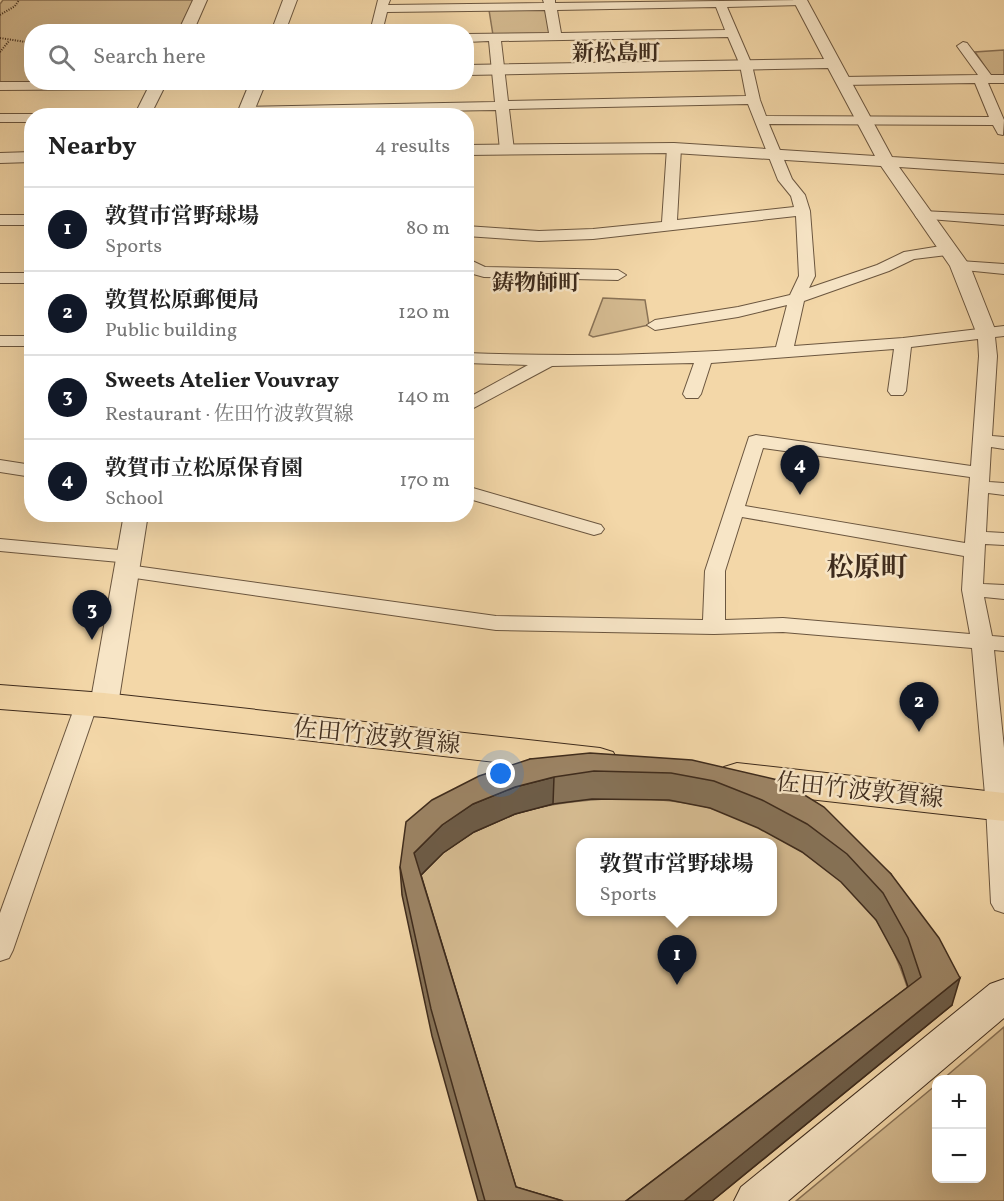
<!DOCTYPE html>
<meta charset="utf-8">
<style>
body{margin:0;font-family:Vollkorn,"Noto Serif JP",serif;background:#f6f6f6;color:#222}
.controls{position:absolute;right:18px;bottom:18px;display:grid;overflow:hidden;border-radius:12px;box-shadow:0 6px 24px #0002}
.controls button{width:54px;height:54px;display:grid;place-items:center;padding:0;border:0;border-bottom:2px solid #e0e0e0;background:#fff;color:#222;font:30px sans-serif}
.you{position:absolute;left:501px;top:774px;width:21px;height:21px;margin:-15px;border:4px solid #fff;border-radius:50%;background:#1a73e8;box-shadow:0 0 0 9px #1a73e833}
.badge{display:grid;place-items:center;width:39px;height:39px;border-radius:50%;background:#111827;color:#fff;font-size:20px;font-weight:700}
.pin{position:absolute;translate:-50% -50px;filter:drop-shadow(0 2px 3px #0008)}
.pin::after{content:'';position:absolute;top:32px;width:21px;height:18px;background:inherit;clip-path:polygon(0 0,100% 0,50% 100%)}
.popup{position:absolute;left:576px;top:838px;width:201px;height:78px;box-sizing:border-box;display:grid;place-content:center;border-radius:12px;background:#fff;filter:drop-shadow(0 2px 4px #0005);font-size:20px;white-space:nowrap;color:#767676}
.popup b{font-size:22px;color:#222}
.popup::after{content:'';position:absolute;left:50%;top:100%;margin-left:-12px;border:12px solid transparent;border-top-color:#fff}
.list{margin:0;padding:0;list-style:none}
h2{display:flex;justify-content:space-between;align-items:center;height:78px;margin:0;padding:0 24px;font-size:26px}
h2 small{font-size:20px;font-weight:400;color:#767676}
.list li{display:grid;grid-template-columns:39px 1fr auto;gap:18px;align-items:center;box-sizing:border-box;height:84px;padding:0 24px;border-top:2px solid #e0e0e0}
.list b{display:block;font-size:22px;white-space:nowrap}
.list p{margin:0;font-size:20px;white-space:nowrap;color:#767676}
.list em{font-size:20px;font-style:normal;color:#767676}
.icon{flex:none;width:33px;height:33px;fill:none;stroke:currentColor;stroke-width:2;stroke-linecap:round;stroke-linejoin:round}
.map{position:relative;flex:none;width:1004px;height:1201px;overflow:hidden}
.search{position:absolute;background:#fff;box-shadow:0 6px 24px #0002;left:24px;top:24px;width:450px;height:66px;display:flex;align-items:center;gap:15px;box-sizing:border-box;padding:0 21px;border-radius:24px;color:#767676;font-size:22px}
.panel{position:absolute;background:#fff;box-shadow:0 6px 24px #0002;left:24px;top:108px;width:450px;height:414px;border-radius:24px}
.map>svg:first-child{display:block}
.green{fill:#d4ba90;stroke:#897256;stroke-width:1.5;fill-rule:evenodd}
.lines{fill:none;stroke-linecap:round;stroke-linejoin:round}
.minor-casing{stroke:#6b563f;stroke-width:2}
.tertiary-casing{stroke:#6b563f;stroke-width:2}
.secondary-casing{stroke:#3e2b1c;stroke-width:2}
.primary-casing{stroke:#3e2b1c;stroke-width:2}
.path{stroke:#3e2b1c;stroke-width:2;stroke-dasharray:1 1.5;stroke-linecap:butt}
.minor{fill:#f7e5c6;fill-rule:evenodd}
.tertiary{fill:#f7e5c6;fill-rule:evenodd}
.secondary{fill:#f7e5c6;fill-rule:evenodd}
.primary{fill:#f3d7a8;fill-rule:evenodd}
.wall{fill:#867257;stroke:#3e2b1c;stroke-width:1.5}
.shaded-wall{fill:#6d5c47;stroke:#3e2b1c;stroke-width:1.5}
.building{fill:#9c8465;stroke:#3e2b1c;stroke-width:1.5}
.labels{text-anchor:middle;stroke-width:5;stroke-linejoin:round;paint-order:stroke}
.far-quarter-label{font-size:22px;font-weight:bold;fill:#3e2b1c;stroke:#f7e5c6}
.street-label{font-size:24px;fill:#3e2b1c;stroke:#f7e5c6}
.quarter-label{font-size:27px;font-weight:bold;fill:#3e2b1c;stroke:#f7e5c6}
</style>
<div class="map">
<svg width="1004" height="1201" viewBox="0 0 1004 1201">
<rect width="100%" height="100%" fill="#f3d7a8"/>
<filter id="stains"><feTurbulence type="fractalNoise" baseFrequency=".00333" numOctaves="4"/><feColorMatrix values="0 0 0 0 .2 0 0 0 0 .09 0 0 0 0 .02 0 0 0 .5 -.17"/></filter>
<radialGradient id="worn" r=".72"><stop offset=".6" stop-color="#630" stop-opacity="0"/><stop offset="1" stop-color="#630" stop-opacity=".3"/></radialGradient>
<g class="green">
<path d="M3 0H194L178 31 32 32V82L0 84V4Z"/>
<path d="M489 10H545L550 33 493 35Z"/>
<path d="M1004 50V78L992 77 975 52Z"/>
<path d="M603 298 645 300 649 325 593 337 589 335Z"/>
<path d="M633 798C659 800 685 801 710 808 766 824 845 872 877 921 894 947 904 975 913 1005L658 1201H512L416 880C424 872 432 862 441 854 493 808 568 799 633 798ZM581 842H773V912H581Z"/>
<path d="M1004 1027V1201H796L936 1085V1178H982V1080L943 1079Z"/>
</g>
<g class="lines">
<g class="minor-casing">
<g id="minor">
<path d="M378 0H390L388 5 544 3 543 0H555V3L805 0V4L801 5 727 7 752 65 760 100 766 116 989 117 975 83 842 85 836 81 842 77 978 75 957 46 963 42 967 43 991 75H1004V83H988L1004 120 1003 135 998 134 993 125 769 124 792 179 805 195 810 211 815 276 809 288 877 265 904 252 947 245 955 250 947 255 914 259 889 271 804 301 794 346 903 338 1004 326V336L995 337 997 356 992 436 1004 437V449L991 447 989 482 1004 483V495L988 493 986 532 1004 533V545L985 544 983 584 1004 585V599L984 597 992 636 1004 637V651L994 650 1004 748V913L995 910 991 903 986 806 972 648 783 632 714 634 496 630 121 576 118 571 121 566 128 565 496 616 703 620 705 571 749 437 756 435 971 466 979 356 978 339 911 347 906 391 903 395H891L888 391 894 349 711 363 701 394 698 398H686L683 394 694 363 552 366 466 412V399L528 365 466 363V353C570 357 673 355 776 347L787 305 738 317 655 330 647 325 655 320 738 307 790 295 799 276 796 216 593 239 539 241 466 236V226L539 231 593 229 662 222 667 148 674 144 681 148 677 220 794 207 791 196 778 180 748 104 509 109 514 150 507 154 500 150 496 110 241 114 239 111 241 108 246 107 495 102 489 41 466 42V34L549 33 545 10 387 12 382 32H370ZM716 7 725 30 561 33 557 10ZM728 37 740 65 746 96 508 101 501 41ZM763 448 970 477 965 543 745 506ZM742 517 964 556 962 590 970 634 783 618 725 620V571Z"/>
<path d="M0 82H163L164 85 158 89 0 90Z"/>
<path d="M0 114H32L37 116H32V122H0Z"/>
<path d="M922 211 1004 215V225L917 218 915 215Z"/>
<rect x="0" y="215" width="32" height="10"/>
<path d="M466 258 485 267 618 270 626 275 618 280 484 277 466 272Z"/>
<path d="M960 261 1004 264V274L954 269 952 266 954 263Z"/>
<rect x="0" y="273" width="32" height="10"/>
<rect x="0" y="336" width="32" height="10"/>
<path d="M0 460 32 465V477L0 472Z"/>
<path d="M466 486 601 525 604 529 601 533 594 535 466 498Z"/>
<path d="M0 539 130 551 137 553 140 557 137 561 130 563 0 551Z"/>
<path d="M87 695 95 697 98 703 13 950 9 958 0 961V913L76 703 79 697Z"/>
</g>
</g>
<g class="tertiary-casing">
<g id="tertiary">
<path d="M193 0H207L193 32H178Z"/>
<path d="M283 0H297L285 32H271Z"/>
<path d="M793 0H807L892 157 1004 164V174L899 167 970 266 996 332 993 336H979L976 332 950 266 881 166 674 153 466 155V145L674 143 875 156 828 68 466 75V65L824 59Z"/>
<path d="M151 82H167L150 116H134Z"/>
<path d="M250 82H266L252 116H236Z"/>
<path d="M32 152V162L0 163V153Z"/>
<path d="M124 514H148L118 705 114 712 104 715 94 712 90 705Z"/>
</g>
</g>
<g class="secondary-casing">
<path id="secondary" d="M1004 979V1018L788 1201H734L741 1187 990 984Z"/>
</g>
<g class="primary-casing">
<g id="primary">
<path d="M0 685 104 693 600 748 613 752 618 761 613 770 600 774 104 717 0 709Z"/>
<path d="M737 763 1004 793V821L737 791 724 787 718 777 724 767Z"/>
</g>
</g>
<g class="path">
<path d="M0 15 15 6 19 0"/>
<path d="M0 38 32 43"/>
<path d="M0 52 9 41"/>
</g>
<use href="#minor" class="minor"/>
<use href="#tertiary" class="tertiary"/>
<use href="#secondary" class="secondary"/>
<use href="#primary" class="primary"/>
</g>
<path class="wall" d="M530 759 782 781 891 874 952 1005 712 1201H626L908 987 901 966 876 920 841 882 802 852 758 828 710 808 669 800 592 799 553 804 515 814 474 832 443 853 421 875 516 1187 563 1201H478L432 1036 402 895 400 867Z"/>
<g class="shaded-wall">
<path d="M554 777 553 804 515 814 474 832 443 853 416 880 414 853 442 825 473 804 515 787Z"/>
<path d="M960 978 952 1005 712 1201H684Z"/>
</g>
<path class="building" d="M590 753 692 760 782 781 824 807 891 874 939 938 960 978 684 1201H626L921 977 908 938 883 893 847 854 807 824 762 800 714 781 671 773 594 771 554 777 515 787 473 804 442 825 414 853 516 1187 563 1201H485L431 1009 400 867 406 822 432 800 479 776 530 759Z"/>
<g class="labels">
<g class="far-quarter-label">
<text x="616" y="60">新松島町</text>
<text x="536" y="290">鋳物師町</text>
</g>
<g class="street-label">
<text transform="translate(377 736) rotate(6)" y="8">佐田竹波敦賀線</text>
<text transform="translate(860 790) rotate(6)" y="8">佐田竹波敦賀線</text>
</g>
<g class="quarter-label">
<text x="867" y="576">松原町</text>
</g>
</g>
<rect width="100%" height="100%" filter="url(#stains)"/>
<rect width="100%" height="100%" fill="url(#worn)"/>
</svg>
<div class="controls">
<button>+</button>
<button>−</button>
</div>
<div class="you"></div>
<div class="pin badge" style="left:677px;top:985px">1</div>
<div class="popup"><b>敦賀市営野球場</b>Sports</div>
<div class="pin badge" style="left:919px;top:732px">2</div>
<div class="pin badge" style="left:92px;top:640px">3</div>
<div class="pin badge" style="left:800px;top:495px">4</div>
<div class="search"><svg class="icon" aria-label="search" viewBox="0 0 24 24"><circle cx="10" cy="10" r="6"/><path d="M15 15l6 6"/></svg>Search here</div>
<section class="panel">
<h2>Nearby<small>4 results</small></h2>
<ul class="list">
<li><span class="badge">1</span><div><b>敦賀市営野球場</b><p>Sports</p></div><em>80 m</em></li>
<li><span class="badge">2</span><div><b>敦賀松原郵便局</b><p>Public building</p></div><em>120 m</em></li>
<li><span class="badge">3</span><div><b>Sweets Atelier Vouvray</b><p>Restaurant · 佐田竹波敦賀線</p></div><em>140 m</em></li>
<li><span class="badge">4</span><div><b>敦賀市立松原保育園</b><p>School</p></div><em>170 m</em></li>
</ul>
</section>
</div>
